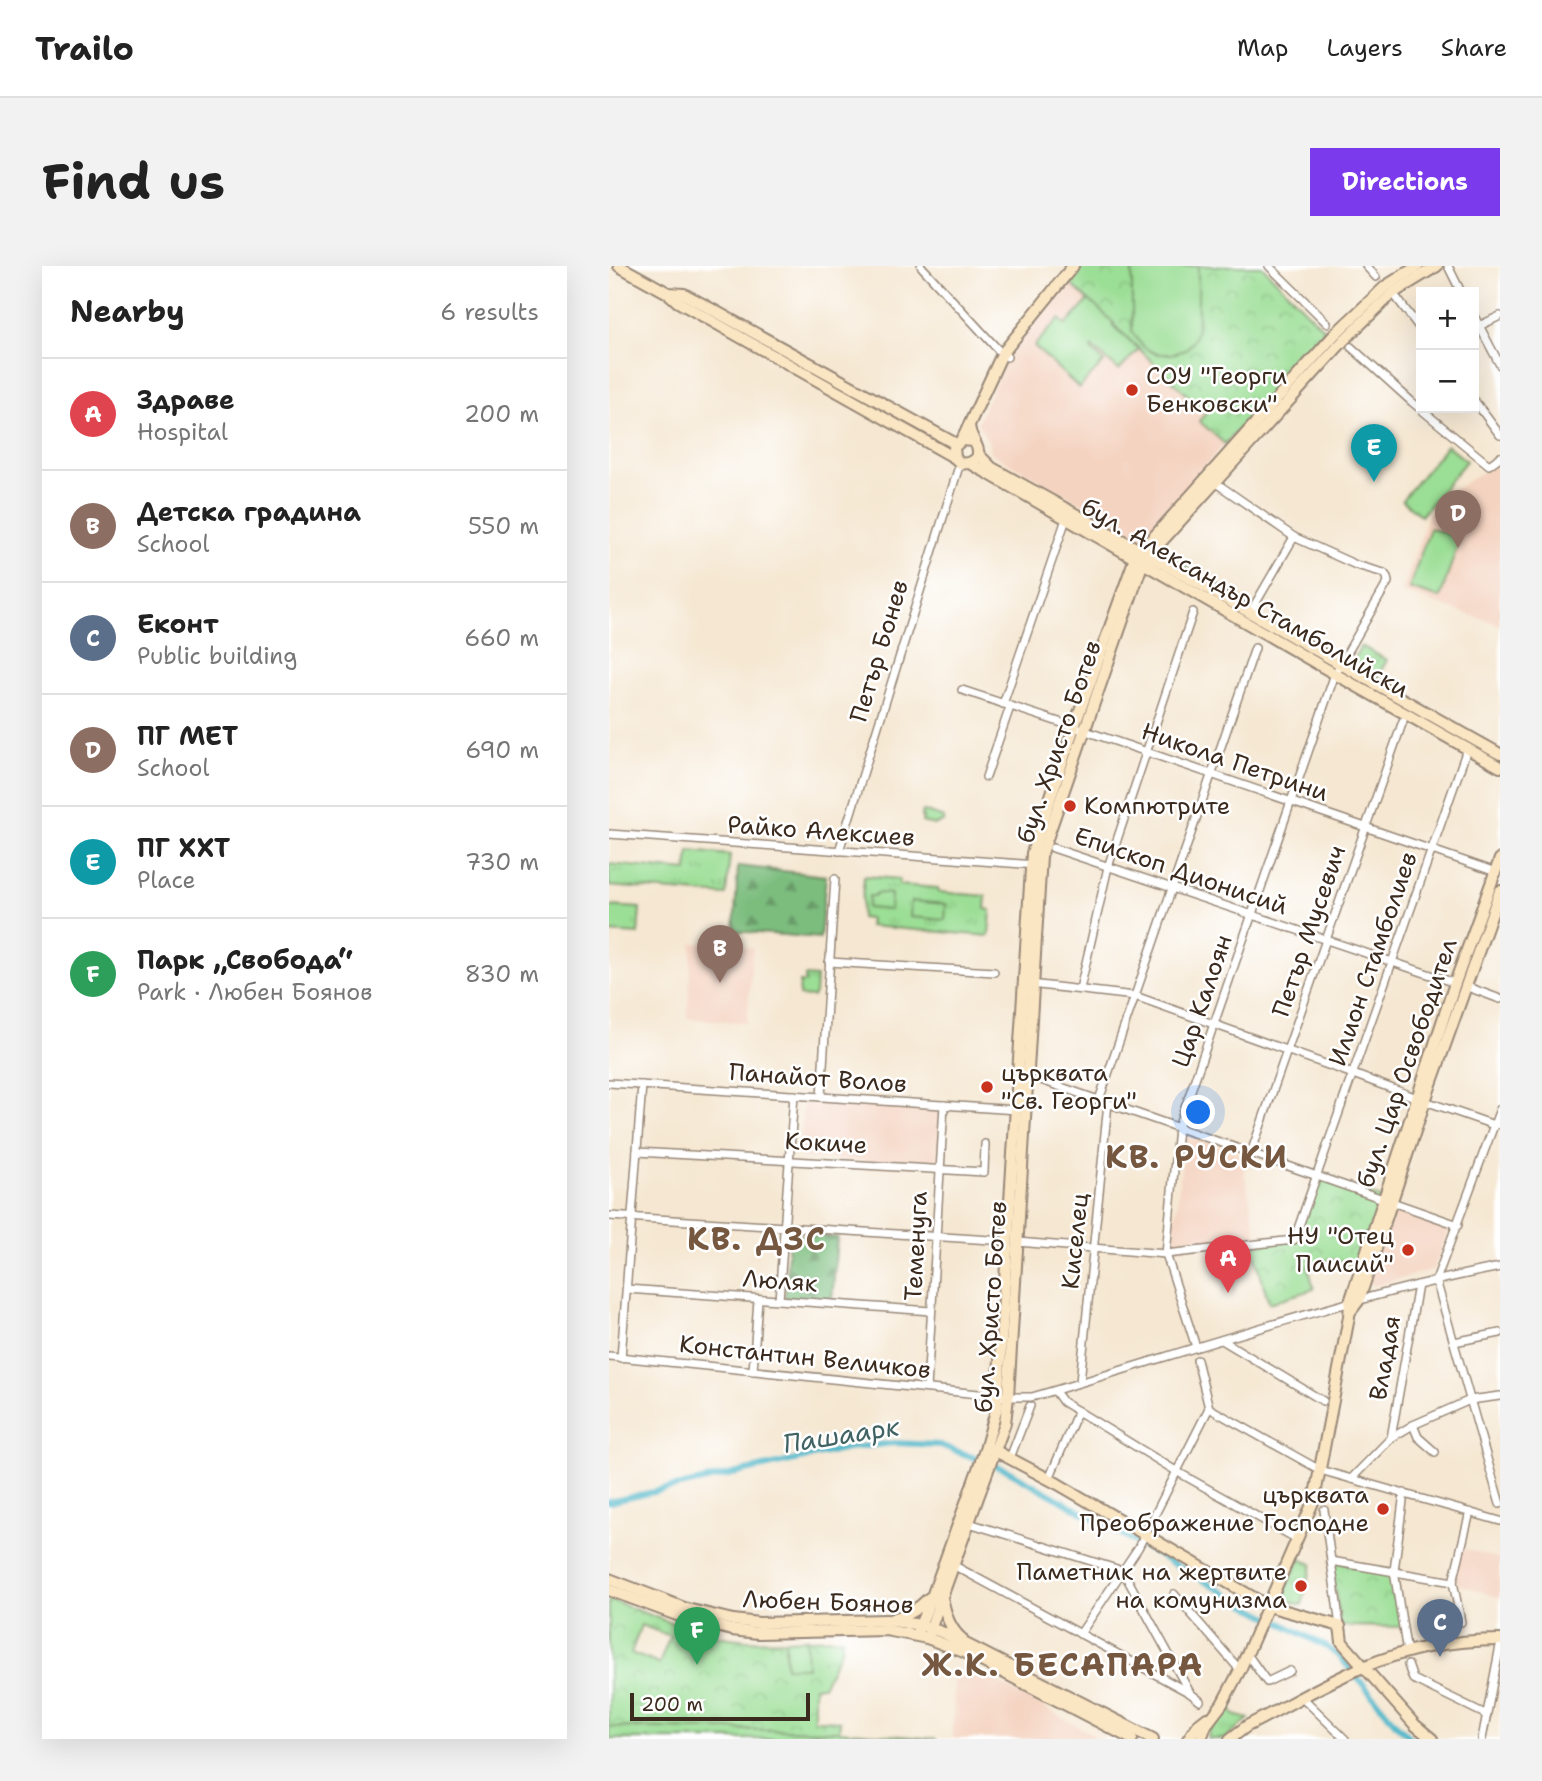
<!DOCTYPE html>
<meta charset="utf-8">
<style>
body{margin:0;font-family:"Shantell Sans",sans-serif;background:#f2f2f2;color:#222}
.controls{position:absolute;right:21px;top:21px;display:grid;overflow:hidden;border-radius:0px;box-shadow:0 7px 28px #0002}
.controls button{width:63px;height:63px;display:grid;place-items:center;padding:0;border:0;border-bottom:2px solid #e0e0e0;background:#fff;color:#222;font:35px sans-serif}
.scale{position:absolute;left:21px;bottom:18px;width:180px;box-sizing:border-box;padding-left:7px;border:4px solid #3b2a1e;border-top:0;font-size:19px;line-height:24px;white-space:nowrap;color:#3b2a1e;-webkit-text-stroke:5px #fff;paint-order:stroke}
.you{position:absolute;left:590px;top:847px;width:24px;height:24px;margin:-18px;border:5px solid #fff;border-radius:50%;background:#1a73e8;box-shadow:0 0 0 10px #1a73e833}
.badge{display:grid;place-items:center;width:46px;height:46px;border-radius:50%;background:#7c3aed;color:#fff;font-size:23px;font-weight:700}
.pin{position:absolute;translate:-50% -58px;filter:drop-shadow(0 2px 4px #0008)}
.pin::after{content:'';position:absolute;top:37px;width:24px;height:21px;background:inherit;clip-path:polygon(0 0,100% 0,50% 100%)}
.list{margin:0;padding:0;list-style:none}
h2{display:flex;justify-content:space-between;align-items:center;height:91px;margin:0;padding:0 28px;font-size:30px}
h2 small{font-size:23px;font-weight:400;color:#767676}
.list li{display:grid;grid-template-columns:46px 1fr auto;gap:21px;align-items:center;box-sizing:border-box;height:112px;padding:0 28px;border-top:2px solid #e0e0e0}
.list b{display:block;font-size:26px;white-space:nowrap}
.list p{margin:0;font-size:23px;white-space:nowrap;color:#767676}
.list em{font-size:23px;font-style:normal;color:#767676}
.map{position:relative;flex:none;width:891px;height:1473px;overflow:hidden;border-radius:0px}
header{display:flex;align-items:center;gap:42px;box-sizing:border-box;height:98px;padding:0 35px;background:#fff;border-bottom:2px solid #e0e0e0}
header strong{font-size:33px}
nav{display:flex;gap:38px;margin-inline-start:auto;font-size:24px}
.intro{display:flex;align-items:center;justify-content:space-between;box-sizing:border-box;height:168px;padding:0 42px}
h1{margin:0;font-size:49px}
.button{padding:18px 32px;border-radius:0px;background:#7c3aed;color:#fff;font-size:24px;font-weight:700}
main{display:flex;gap:42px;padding:0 42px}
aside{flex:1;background:#fff;border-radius:0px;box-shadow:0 7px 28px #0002}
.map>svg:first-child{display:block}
.built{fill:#f4d3c0}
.grass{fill:url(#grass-tufts);stroke:#6b845a;stroke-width:2}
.forest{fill:url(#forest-firs);stroke:#5c744e;stroke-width:2}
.park{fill:url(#park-crowns);stroke:#6b845a;stroke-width:2;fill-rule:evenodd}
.garden{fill:#9bde95;stroke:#6b845a;stroke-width:2}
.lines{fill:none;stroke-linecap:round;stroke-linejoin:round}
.canal{stroke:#4bb5c8;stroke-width:6}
.street-casing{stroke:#988878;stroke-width:10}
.secondary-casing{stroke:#988878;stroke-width:14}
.street{stroke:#fff;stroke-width:7}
.secondary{stroke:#fbe6c4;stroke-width:10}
.poi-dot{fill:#c8321e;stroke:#fff;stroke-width:2.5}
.labels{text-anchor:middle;stroke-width:5;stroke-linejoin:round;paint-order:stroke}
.poi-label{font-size:24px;fill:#3b2a1e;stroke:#fff;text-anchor:start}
.street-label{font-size:24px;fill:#3b2a1e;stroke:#fff}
.water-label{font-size:26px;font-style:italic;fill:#416262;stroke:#fff}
.district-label{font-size:32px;font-weight:bold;letter-spacing:2px;fill:#765841;stroke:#fff}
</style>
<header>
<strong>Trailo</strong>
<nav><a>Map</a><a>Layers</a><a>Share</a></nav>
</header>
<div class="intro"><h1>Find us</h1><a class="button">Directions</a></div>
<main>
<aside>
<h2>Nearby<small>6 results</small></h2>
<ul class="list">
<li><span class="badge" style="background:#e0444e">A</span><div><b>Здраве</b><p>Hospital</p></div><em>200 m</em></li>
<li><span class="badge" style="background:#8d6e63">B</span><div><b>Детска градина</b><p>School</p></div><em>550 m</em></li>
<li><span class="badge" style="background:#5c6f8a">C</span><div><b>Еконт</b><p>Public building</p></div><em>660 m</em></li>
<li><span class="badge" style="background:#8d6e63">D</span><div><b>ПГ МЕТ</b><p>School</p></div><em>690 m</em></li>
<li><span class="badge" style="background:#0f9aa8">E</span><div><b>ПГ ХХТ</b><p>Place</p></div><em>730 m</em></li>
<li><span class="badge" style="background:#2e9e5b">F</span><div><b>Парк „Свобода“</b><p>Park · Любен Боянов</p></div><em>830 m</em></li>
</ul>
</aside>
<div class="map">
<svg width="891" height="1473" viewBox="0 0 891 1473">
<defs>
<pattern id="grass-tufts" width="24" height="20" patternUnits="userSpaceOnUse" patternTransform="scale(1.75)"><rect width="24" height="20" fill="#9bde95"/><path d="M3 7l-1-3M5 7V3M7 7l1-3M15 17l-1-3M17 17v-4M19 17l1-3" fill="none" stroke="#86bf80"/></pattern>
<pattern id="forest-firs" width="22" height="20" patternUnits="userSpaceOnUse" patternTransform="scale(1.75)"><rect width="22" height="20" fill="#7cbd7e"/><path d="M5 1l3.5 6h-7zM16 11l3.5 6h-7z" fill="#679a67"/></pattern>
<pattern id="park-crowns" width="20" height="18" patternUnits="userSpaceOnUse" patternTransform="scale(1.75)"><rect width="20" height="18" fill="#9bde95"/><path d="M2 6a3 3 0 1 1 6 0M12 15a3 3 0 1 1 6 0" fill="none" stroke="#86bf80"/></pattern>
</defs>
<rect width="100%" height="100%" fill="#fff"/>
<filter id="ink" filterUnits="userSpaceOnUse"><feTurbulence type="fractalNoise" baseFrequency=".0143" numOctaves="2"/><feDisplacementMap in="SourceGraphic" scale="14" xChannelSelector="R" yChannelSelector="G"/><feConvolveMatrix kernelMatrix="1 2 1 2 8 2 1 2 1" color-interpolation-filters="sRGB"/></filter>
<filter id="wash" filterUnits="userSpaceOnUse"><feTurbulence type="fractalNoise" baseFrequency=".00686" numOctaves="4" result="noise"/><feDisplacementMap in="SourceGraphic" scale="28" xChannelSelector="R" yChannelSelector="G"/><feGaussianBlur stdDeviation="1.57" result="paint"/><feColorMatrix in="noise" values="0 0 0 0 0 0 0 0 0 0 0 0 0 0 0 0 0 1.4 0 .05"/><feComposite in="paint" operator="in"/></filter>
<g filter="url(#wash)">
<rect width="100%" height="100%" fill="#f5e7d1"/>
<g class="built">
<path d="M474 0H653L716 64 534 271 382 187 379 175 368 157 398 91Z"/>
<path d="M891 195V359L793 326 823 238Z"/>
<path d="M83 677 144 682 138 757 78 752Z"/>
<path d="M194 836 333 845 329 900 191 891Z"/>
<path d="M576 869 638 891 634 901 649 973 563 983Z"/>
<path d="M779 944 839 964 825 1003 766 1020 756 1015Z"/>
<path d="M852 1282 891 1293V1332L844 1316Z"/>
<path d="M355 1399 433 1440 487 1471 486 1473H344L345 1416Z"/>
</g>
<g class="grass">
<path d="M557 289 645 340 641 347 553 296Z"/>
<path d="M752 380 778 394 769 410 744 396Z"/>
<path d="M80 585 121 589 117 629 0 620V598L78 605Z"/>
<path d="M255 610 290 613V619L329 622V626L377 630 376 643 382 644 380 670 260 660 261 653 252 652Z"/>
<path d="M0 640 31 642 29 668 0 666Z"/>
<path d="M617 1443H622L625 1449 640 1453 615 1473H599L600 1465Z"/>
<path d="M0 1461 230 1465 328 1473H0Z"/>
</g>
<g class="forest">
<path d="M129 600 217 610 211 672 125 665Z"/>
<path d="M180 968 228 971 223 1035 176 1032Z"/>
</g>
<g class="park">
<path d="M474 0H653L716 64 616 178 590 155 597 147 460 16Z"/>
<path d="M314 545 335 552 334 556 325 559 313 556 314 552 312 551Z"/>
<path d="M268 627 282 628 281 644 259 642 260 630H265Z"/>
<path d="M196 710 207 711 206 728 204 731 190 730 191 716H196Z"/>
<path d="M708 910 774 933 753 1000 722 993 699 1000 705 1023 660 1037 643 979 685 974Z"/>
<path d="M691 1293 703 1298 693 1339 675 1334 674 1329Z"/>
<path d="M722 1295 785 1305 794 1361 731 1360Z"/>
<path d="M0 1333C39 1348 79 1366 121 1372 139 1375 158 1375 176 1374L177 1401H197V1373L233 1372V1382L214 1420H205V1454L231 1455 230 1465 0 1461ZM32 1359 61 1370 50 1398 22 1387Z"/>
</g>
<g class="garden">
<path d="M523 0H589C589 13 589 26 589 39 589 67 588 90 552 88 538 87 529 77 523 65Z"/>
<path d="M480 34 505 57 503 59 530 83 510 104 483 81 482 83 495 96 470 122 425 80 450 53 457 59Z"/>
<path d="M838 179 857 195 812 250 793 234Z"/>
<path d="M821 262 851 272 831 332 800 322Z"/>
<path d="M302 635 337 638 336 654 301 651Z"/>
<path d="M197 1373 198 1401H177L176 1374Z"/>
</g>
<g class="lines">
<path class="canal" d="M0 1236 239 1182 285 1177 331 1179 398 1204 643 1342 718 1381 732 1392 788 1459 803 1473"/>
</g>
</g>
<g filter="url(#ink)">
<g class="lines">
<g class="street-casing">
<g id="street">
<path d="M312 0 393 88 398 91"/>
<path d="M660 0 718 57"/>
<path d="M757 0 767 11"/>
<path d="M839 0 852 26"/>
<path d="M784 27 812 64"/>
<path d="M865 50 891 99"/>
<path d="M870 60 891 50"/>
<path d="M742 81 803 136 880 199 891 191"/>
<path d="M865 134 891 169"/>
<path d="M641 347 685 271"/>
<path d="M353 424 465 461 887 606"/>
<path d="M394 438 457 253"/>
<path d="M377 511 401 441"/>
<path d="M0 568 427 599"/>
<path d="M444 582 846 717"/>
<path d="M230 585 351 197"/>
<path d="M220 696 385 706"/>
<path d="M421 718 526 730 744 808 816 835 885 859 891 858"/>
<path d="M856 720 891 733"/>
<path d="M471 723 499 601 584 346"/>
<path d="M432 814 774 933"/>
<path d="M0 817 408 844"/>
<path d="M212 831 226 613"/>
<path d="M490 834 646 382"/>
<path d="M891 843 827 1014 891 1238"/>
<path d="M28 886 375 906 376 878"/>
<path d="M642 887 794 455"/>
<path d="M786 937 849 959"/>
<path d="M0 950 398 975"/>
<path d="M408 976 557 988 685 974 856 489"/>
<path d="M18 1023 322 1045"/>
<path d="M170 1034 185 829"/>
<path d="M613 1074 714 1135"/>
<path d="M845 1076 891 1067"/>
<path d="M587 1081 557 988 569 862 726 408 779 316 778 311 775 307 747 299 685 271 607 217"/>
<path d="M0 1090 399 1131H423C578 1086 732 1032 891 1001"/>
<path d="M12 1092 33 819"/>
<path d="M144 1105 149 1033"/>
<path d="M471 1116 499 837"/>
<path d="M318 1122 335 839"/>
<path d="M446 1125 454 1136 567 1205 688 1273"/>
<path d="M600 1142 711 1204 891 1255"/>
<path d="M804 1159 809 1171 826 1186"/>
<path d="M782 1172 809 1019"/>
<path d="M401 1192 421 1140"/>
<path d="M440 1213 469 1145"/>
<path d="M742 1213 782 1172 804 1159 861 1134 891 1130"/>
<path d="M795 1227 785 1305 798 1387"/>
<path d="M715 1244 731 1360"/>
<path d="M360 1257 514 1305 581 1427"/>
<path d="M722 1295 844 1316"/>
<path d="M344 1299 581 1427 591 1435"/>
<path d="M565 1328 631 1404"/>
<path d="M852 1356 844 1316 861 1246"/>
<path d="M471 1368 529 1282 600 1142 588 1094"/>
<path d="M638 1388 658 1416 681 1405"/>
<path d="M799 1399 804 1413 878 1449"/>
<path d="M693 1431 736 1473"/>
<path d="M873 1473 891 1380"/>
</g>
</g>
<g class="secondary-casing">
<g id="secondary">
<path d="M10 0 59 27 69 36 346 192"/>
<path d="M59 27 75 28 347 178"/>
<path d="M360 160C361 170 365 173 368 181 373 193 361 199 351 197L346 192 345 181 353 174 364 175"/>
<path d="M353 174 393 88 464 0"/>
<path d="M369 188 383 202C553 295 721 393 891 488"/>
<path d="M361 197 726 408 891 501"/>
<path d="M741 1046 750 1034 816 835 891 625"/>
<path d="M383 1183 449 1218 659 1340 731 1360 733 1376 806 1459 823 1473"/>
<path d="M0 1313 78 1343 124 1354 150 1357 277 1354 312 1359 335 1367 544 1473"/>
<path d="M0 1324 76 1352 123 1364 149 1367 277 1364 318 1372 355 1386 523 1473"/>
<path d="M333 1332C337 1349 340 1362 353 1373"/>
<path d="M283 1353C299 1349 309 1343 320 1332"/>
<path d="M307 1369 324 1328 376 1184 388 1141 423 587 465 461 526 292 727 67 777 20 809 0"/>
<path d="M318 1372 396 1157 399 1131 432 590 534 296 735 74 784 27 828 0"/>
<path d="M579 1473 589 1459 598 1452"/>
<path d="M592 1473 597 1459 613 1438 631 1404 705 1234 740 1051 741 1036 846 717 891 593"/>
<path d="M621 1473 638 1460C676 1441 714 1418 754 1401 797 1383 845 1374 891 1374"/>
</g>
</g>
<use href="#street" class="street"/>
<use href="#secondary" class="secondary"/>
</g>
</g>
<g class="poi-dot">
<circle cx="523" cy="124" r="7"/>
<circle cx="461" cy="540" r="7"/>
<circle cx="378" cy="821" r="7"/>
<circle cx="799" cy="984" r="7"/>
<circle cx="774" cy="1243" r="7"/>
<circle cx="692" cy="1320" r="7"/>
</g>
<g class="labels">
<g class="poi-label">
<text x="537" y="118">СОУ "Георги<tspan x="537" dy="28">Бенковски"</tspan></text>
<text x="475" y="548">Компютрите</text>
<text x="392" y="815">църквата<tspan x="392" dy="28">"Св. Георги"</tspan></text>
<text x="785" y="978" text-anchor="end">НУ "Отец<tspan x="785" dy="28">Паисий"</tspan></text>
<text x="760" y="1237" text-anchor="end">църквата<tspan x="760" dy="28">Преображение Господне</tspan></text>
<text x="678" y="1314" text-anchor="end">Паметник на жертвите<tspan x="678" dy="28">на комунизма</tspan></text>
</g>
<g class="street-label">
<text transform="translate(636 332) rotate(30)" y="8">бул. Александър Стамболийски</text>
<text transform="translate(270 385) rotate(-73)" y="8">Петър Бонев</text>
<text transform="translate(450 476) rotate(-71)" y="8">бул. Христо Ботев</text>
<text transform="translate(626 496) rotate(19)" y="8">Никола Петрини</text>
<text transform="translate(212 565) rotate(4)" y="8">Райко Алексиев</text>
<text transform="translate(572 605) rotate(19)" y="8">Епископ Дионисий</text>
<text transform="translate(700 665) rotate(-71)" y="8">Петър Мусевич</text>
<text transform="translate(764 693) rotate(-71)" y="8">Илион Стамболиев</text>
<text transform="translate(593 735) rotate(-71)" y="8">Цар Калоян</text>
<text transform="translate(798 797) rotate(-71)" y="8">бул. Цар Освободител</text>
<text transform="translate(209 812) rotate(4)" y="8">Панайот Волов</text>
<text transform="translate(217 877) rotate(3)" y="8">Кокиче</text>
<text transform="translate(466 975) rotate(-84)" y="8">Киселец</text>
<text transform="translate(307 980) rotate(-87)" y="8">Теменуга</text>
<text transform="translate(171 1015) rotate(4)" y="8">Люляк</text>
<text transform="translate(382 1041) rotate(-86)" y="8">бул. Христо Ботев</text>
<text transform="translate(196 1091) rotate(6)" y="8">Константин Величков</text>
<text transform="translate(776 1092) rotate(-80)" y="8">Владая</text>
<text transform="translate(219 1336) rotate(2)" y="8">Любен Боянов</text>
</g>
<g class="water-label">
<text transform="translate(232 1169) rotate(-9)" y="9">Пашаарк</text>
</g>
<g class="district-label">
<text x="588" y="902">КВ. РУСКИ</text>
<text x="148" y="984">КВ. ДЗС</text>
<text x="454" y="1410">Ж.К. БЕСАПАРА</text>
</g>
</g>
</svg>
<div class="controls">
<button>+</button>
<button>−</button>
</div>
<div class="scale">200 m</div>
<div class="you"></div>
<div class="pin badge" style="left:619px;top:1027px;background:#e0444e">A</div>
<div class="pin badge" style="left:111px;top:717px;background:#8d6e63">B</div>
<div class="pin badge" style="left:831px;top:1391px;background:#5c6f8a">C</div>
<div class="pin badge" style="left:849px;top:282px;background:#8d6e63">D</div>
<div class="pin badge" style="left:765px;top:216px;background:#0f9aa8">E</div>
<div class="pin badge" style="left:88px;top:1399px;background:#2e9e5b">F</div>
</div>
</main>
